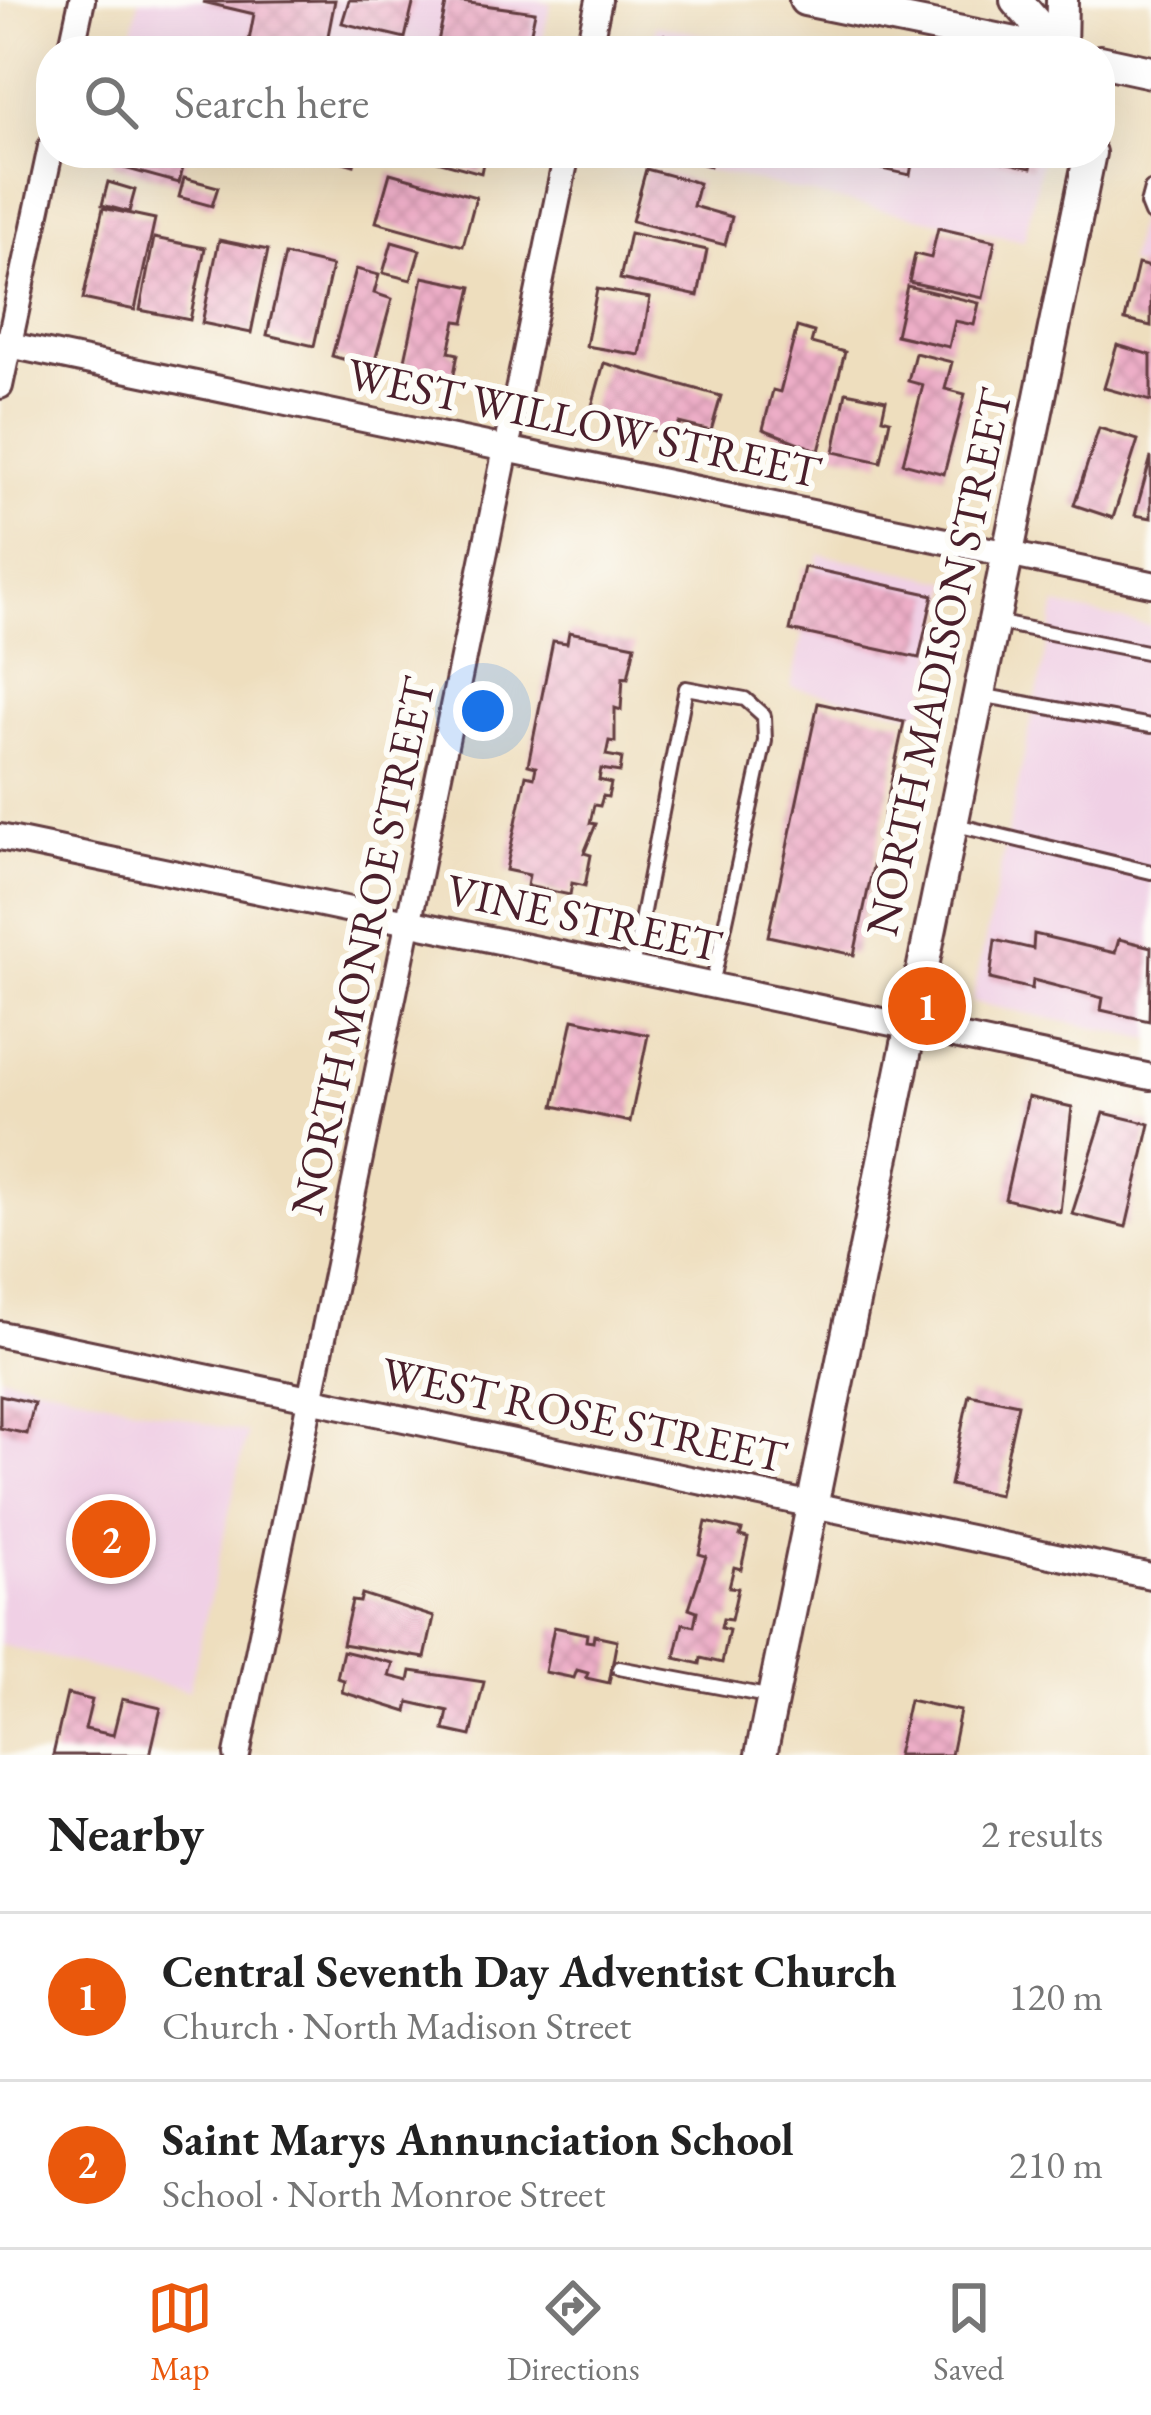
<!DOCTYPE html>
<meta charset="utf-8">
<style>
body{margin:0;font-family:"EB Garamond",serif;background:#f6f6f6;color:#222}
.you{position:absolute;left:483px;top:711px;width:42px;height:42px;margin:-30px;border:9px solid #fff;border-radius:50%;background:#1a73e8;box-shadow:0 0 0 18px #1a73e833}
.badge{display:grid;place-items:center;width:78px;height:78px;border-radius:50%;background:#ea580c;color:#fff;font-size:39px;font-weight:700}
.pin{position:absolute;translate:-50% -50%;border:6px solid #fff;box-shadow:0 3px 12px #0006}
.list{margin:0;padding:0;list-style:none}
h2{display:flex;justify-content:space-between;align-items:center;height:156px;margin:0;padding:0 48px;font-size:51px}
h2 small{font-size:39px;font-weight:400;color:#767676}
.list li{display:grid;grid-template-columns:78px 1fr auto;gap:36px;align-items:center;box-sizing:border-box;height:168px;padding:0 48px;border-top:3px solid #e0e0e0}
.list b{display:block;font-size:45px;white-space:nowrap}
.list p{margin:0;font-size:39px;white-space:nowrap;color:#767676}
.list em{font-size:39px;font-style:normal;color:#767676}
.icon{flex:none;width:66px;height:66px;fill:none;stroke:currentColor;stroke-width:2;stroke-linecap:round;stroke-linejoin:round}
.map{position:relative;flex:none;width:1151px;height:1755px;overflow:hidden}
.search{position:absolute;background:#fff;box-shadow:0 12px 48px #0002;left:36px;right:36px;top:36px;height:132px;display:flex;align-items:center;gap:30px;box-sizing:border-box;padding:0 42px;border-radius:48px;color:#767676;font-size:45px}
.sheet{height:492px;background:#fff}
nav{display:flex;justify-content:space-around;align-items:center;box-sizing:border-box;height:168px;border-top:3px solid #e0e0e0;background:#fff;font-size:33px;color:#767676}
nav a{display:grid;justify-items:center;gap:6px}
nav .on{color:#ea580c}
.map>svg:first-child{display:block}
.built{fill:#f0d0e5}
.building{fill:url(#building-cross-hatch)}
.lines{fill:none;stroke-linecap:round;stroke-linejoin:round}
.service-casing{stroke:#633c41;stroke-width:18}
.minor-casing{stroke:#633c41;stroke-width:30}
.tertiary-casing{stroke:#633c41;stroke-width:36}
.service{stroke:#fff;stroke-width:12}
.minor{stroke:#fff;stroke-width:24}
.tertiary{stroke:#fff;stroke-width:30}
.labels{text-anchor:middle;stroke-width:12;stroke-linejoin:round;paint-order:stroke}
.street-label{font-size:45px;fill:#4a1f2b;stroke:#fdfcf7}
</style>
<div class="map">
<svg width="1151" height="1755" viewBox="0 0 1151 1755">
<defs>
<pattern id="building-cross-hatch" width="8" height="8" patternUnits="userSpaceOnUse" patternTransform="scale(3)"><rect width="8" height="8" fill="#edaec7"/><path d="M0 0l8 8M0 8l8-8" fill="none" stroke="#cd95ab"/></pattern>
</defs>
<rect width="100%" height="100%" fill="#fdfcf7"/>
<filter id="ink" filterUnits="userSpaceOnUse"><feTurbulence type="fractalNoise" baseFrequency=".00833" numOctaves="2"/><feDisplacementMap in="SourceGraphic" scale="24" xChannelSelector="R" yChannelSelector="G"/><feConvolveMatrix kernelMatrix="1 2 1 2 8 2 1 2 1" color-interpolation-filters="sRGB"/></filter>
<filter id="wash" filterUnits="userSpaceOnUse"><feTurbulence type="fractalNoise" baseFrequency=".004" numOctaves="4" result="noise"/><feDisplacementMap in="SourceGraphic" scale="48" xChannelSelector="R" yChannelSelector="G"/><feGaussianBlur stdDeviation="2.7" result="paint"/><feColorMatrix in="noise" values="0 0 0 0 0 0 0 0 0 0 0 0 0 0 0 0 0 1.4 0 .05"/><feComposite in="paint" operator="in"/></filter>
<g filter="url(#wash)">
<rect width="100%" height="100%" fill="#eedebe"/>
<g class="built">
<path d="M139 0H537L551 3 540 51H134L128 50Z"/>
<path d="M656 25 778 51H651Z"/>
<path d="M630 153H1043L1024 241Z"/>
<path d="M1151 158V269L1128 264Z"/>
<path d="M819 554 951 582 922 716 791 687Z"/>
<path d="M1056 605 1151 626V1040L972 1002Z"/>
<path d="M0 1375 247 1433 189 1691 0 1645Z"/>
</g>
<g id="blocks">
<g class="building">
<path d="M335 0 325 51H247L254 14 203 2Z"/>
<path d="M349 0H414L405 38 342 23Z"/>
<path d="M447 0 535 12 527 51H436Z"/>
<path d="M664 35 677 51H645Z"/>
<path d="M116 153H187L179 183 113 165Z"/>
<path d="M313 153H357L354 165Z"/>
<path d="M408 153H485L481 173Z"/>
<path d="M660 153H713L710 166Z"/>
<path d="M876 153H914L910 175 873 167Z"/>
<path d="M964 153H1034L1031 168Z"/>
<path d="M646 169 699 183 693 206 732 217 725 245 632 221Z"/>
<path d="M390 173 476 197 463 246 376 222Z"/>
<path d="M184 178 218 187 212 206 179 197Z"/>
<path d="M108 182 135 190 129 212 102 205Z"/>
<path d="M103 208 155 219 135 310 83 299Z"/>
<path d="M938 228 995 241 983 298 909 282 915 254 931 258Z"/>
<path d="M630 233 707 250 698 296 620 279Z"/>
<path d="M154 238 205 248 190 320 140 310Z"/>
<path d="M219 240 268 250 251 333 202 323Z"/>
<path d="M392 242 420 250 411 280 383 273Z"/>
<path d="M285 255 332 266 314 346 267 335Z"/>
<path d="M1138 264 1151 267V326L1125 320Z"/>
<path d="M356 269 379 275 374 293 392 299 373 368 332 356Z"/>
<path d="M423 277 472 287 464 322 456 321 449 352 458 354 452 384 402 374Z"/>
<path d="M907 286 979 303 974 325 955 321 949 347 896 335Z"/>
<path d="M597 289 650 298 640 355 586 346Z"/>
<path d="M797 327 814 332 811 343 845 352 819 451 763 429 773 390 780 392Z"/>
<path d="M1117 345 1151 355V401L1104 388Z"/>
<path d="M915 353 952 362 945 389 965 394 944 474 903 463 923 385 908 381Z"/>
<path d="M604 363 721 396 711 431 679 423 675 437 590 413Z"/>
<path d="M846 392 886 400 882 418 890 420 881 462 834 452Z"/>
<path d="M1099 428 1138 440 1113 518 1074 505Z"/>
<path d="M1151 457V518L1135 515Z"/>
<path d="M804 567 933 595 919 658 790 630Z"/>
<path d="M569 632 635 645 628 678 623 677 621 710 615 708V742L609 741 606 755 622 758 620 772 601 769 599 780 611 783 608 797 603 796 600 806 594 805 590 823 596 824 584 853 591 855 585 886 572 883 570 895 527 886 529 875 506 870 526 775 534 777 536 767 528 765 553 641 567 643Z"/>
<path d="M818 703 904 722 854 955 768 936Z"/>
<path d="M1034 934 1115 953 1119 939 1151 947 1149 1021 1101 1010 1103 998 1033 980 1032 989 990 979 995 940 1033 949Z"/>
<path d="M573 1019 648 1035 630 1122 554 1106Z"/>
<path d="M1028 1097 1072 1107 1060 1212 1005 1199Z"/>
<path d="M1104 1113 1150 1124 1126 1227 1072 1214Z"/>
<path d="M969 1394 1018 1404 999 1495 950 1485Z"/>
<path d="M0 1395 34 1403 27 1434 0 1428Z"/>
<path d="M706 1522 742 1530 740 1536 748 1538 741 1569 734 1567 729 1587 738 1588 731 1620 723 1619 721 1628 729 1630 722 1663 701 1658 700 1664 675 1658 683 1623 694 1626 697 1611 689 1608 706 1556 699 1554Z"/>
<path d="M362 1594 434 1617 425 1658 342 1644 352 1601 360 1602Z"/>
<path d="M554 1627 587 1634 586 1641 593 1642 594 1635 617 1640 609 1683 586 1678 588 1673 577 1670 574 1678 545 1672Z"/>
<path d="M343 1651 393 1663 389 1676 409 1681 411 1671 484 1682 471 1736 444 1730 448 1711 409 1702 407 1712 342 1692 344 1680 337 1678Z"/>
<path d="M67 1694 92 1700 85 1729 113 1735 122 1699 161 1708 150 1755H53Z"/>
<path d="M909 1700 960 1711 951 1755H897Z"/>
</g>
</g>
</g>
<g filter="url(#ink)">
<use href="#blocks" fill-opacity="0" stroke="#633c41" stroke-width="3"/>
<g class="lines">
<g class="service-casing">
<g id="service">
<path d="M1151 189 1147 204 1151 214"/>
<path d="M995 622 1151 653"/>
<path d="M980 695 1151 726"/>
<path d="M952 824 1151 872"/>
<path d="M632 968 686 688 745 699 764 716 765 741 712 985"/>
<path d="M619 1668 772 1697"/>
</g>
</g>
<g class="minor-casing">
<g id="minor">
<path d="M71 51 82 0"/>
<path d="M588 51 599 0"/>
<path d="M0 343 1151 584"/>
<path d="M0 386 51 147"/>
<path d="M0 837 1151 1077"/>
<path d="M0 1334 1151 1576"/>
<path d="M237 1755 567 153"/>
</g>
</g>
<g class="tertiary-casing">
<g id="tertiary">
<path d="M805 0 1055 51"/>
<path d="M1016 0 1060 51"/>
<path d="M1061 51 1062 0"/>
<path d="M1100 61 1151 72"/>
<path d="M761 1755 1090 153"/>
</g>
</g>
<use href="#service" class="service"/>
<use href="#minor" class="minor"/>
<use href="#tertiary" class="tertiary"/>
</g>
</g>
<g class="labels">
<g class="street-label">
<text transform="translate(584 422) rotate(12)" y="16">WEST WILLOW STREET</text>
<text transform="translate(938 662) rotate(-78)" y="16">NORTH MADISON STREET</text>
<text transform="translate(584 917) rotate(12)" y="16">VINE STREET</text>
<text transform="translate(362 946) rotate(-78)" y="16">NORTH MONROE STREET</text>
<text transform="translate(584 1414) rotate(12)" y="16">WEST ROSE STREET</text>
</g>
</g>
</svg>
<div class="you"></div>
<div class="pin badge" style="left:927px;top:1006px">1</div>
<div class="pin badge" style="left:111px;top:1539px">2</div>
<div class="search"><svg class="icon" aria-label="search" viewBox="0 0 24 24"><circle cx="10" cy="10" r="6"/><path d="M15 15l6 6"/></svg>Search here</div>
</div>
<section class="sheet">
<h2>Nearby<small>2 results</small></h2>
<ul class="list">
<li><span class="badge">1</span><div><b>Central Seventh Day Adventist Church</b><p>Church · North Madison Street</p></div><em>120 m</em></li>
<li><span class="badge">2</span><div><b>Saint Marys Annunciation School</b><p>School · North Monroe Street</p></div><em>210 m</em></li>
</ul>
</section>
<nav>
<a class="on"><svg class="icon" aria-label="map" viewBox="0 0 24 24"><path d="M3 6l6-2 6 2 6-2v14l-6 2-6-2-6 2zM9 4v14M15 6v14"/></svg>Map</a>
<a><svg class="icon" aria-label="directions" viewBox="0 0 24 24"><path d="M12 3l9 9-9 9-9-9zM9 14v-3h6M13 9l2 2-2 2"/></svg>Directions</a>
<a><svg class="icon" aria-label="saved" viewBox="0 0 24 24"><path d="M7 4h10v16l-5-4-5 4z"/></svg>Saved</a>
</nav>
